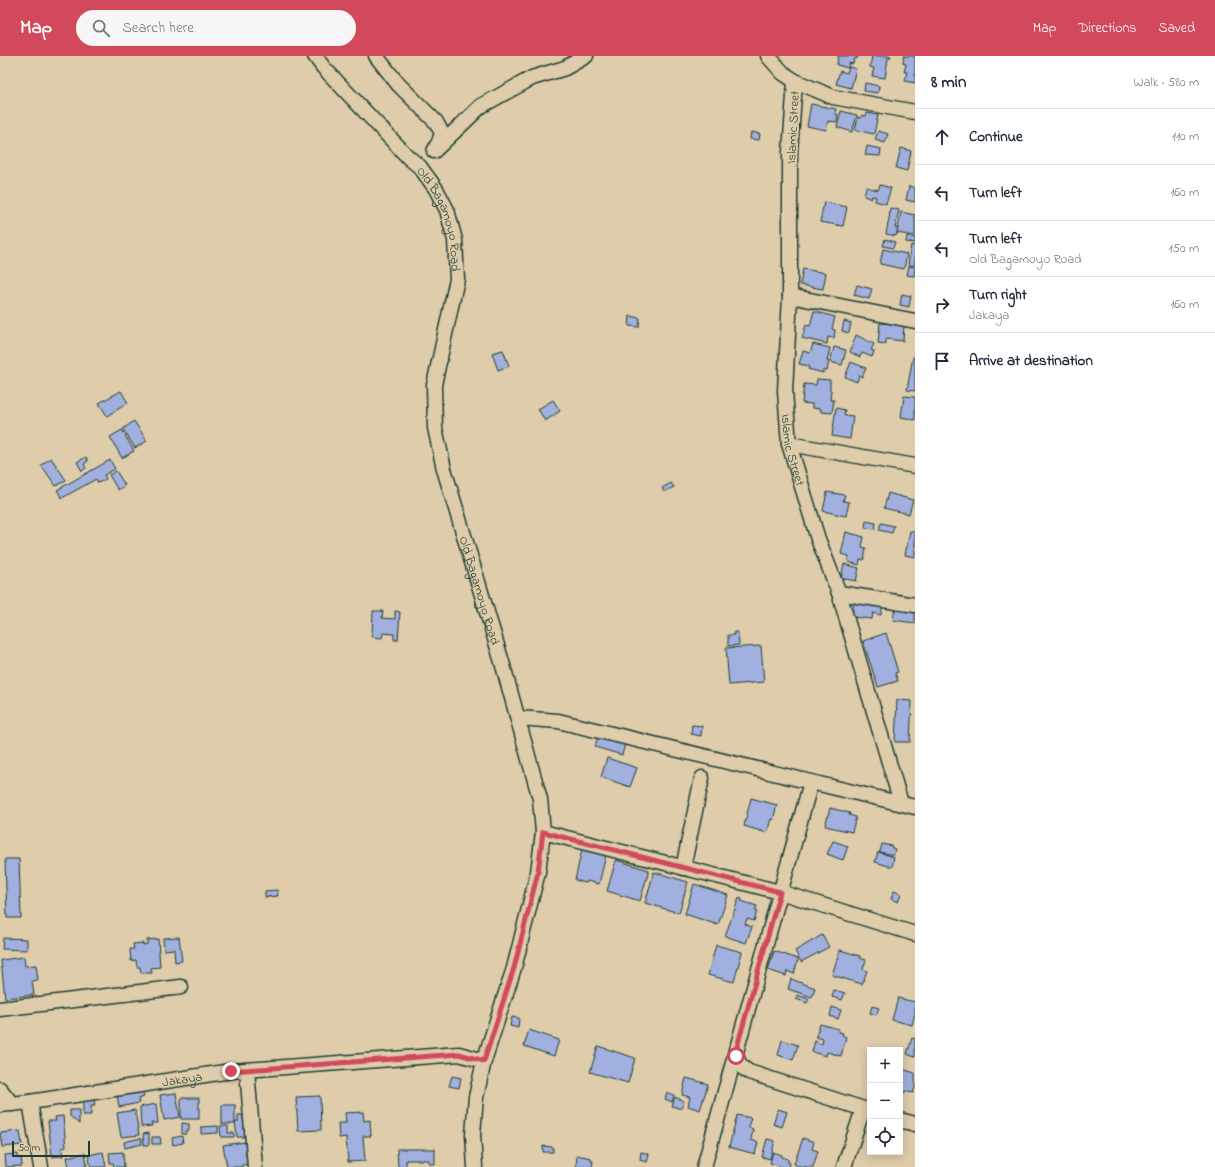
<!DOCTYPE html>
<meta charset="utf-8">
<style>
body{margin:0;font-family:"Indie Flower",sans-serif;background:#f6f6f7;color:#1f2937}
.controls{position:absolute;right:12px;bottom:12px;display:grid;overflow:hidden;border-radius:0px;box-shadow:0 2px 10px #0003}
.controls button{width:36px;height:36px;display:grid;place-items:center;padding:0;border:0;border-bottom:1px solid #e0e1e3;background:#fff;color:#1f2937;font:20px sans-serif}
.scale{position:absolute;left:12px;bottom:10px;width:78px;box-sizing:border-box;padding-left:4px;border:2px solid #1f3d34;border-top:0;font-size:11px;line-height:14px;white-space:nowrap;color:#1f3d34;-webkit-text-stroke:3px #deccaa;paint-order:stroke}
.stop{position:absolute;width:12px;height:12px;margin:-9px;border:3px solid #d1495b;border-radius:50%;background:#fff}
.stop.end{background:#d1495b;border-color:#fff;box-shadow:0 1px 4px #0008}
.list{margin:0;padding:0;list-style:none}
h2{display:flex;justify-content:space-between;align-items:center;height:52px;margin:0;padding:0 16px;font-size:17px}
h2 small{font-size:13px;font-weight:400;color:#747a83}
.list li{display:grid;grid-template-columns:26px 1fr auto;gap:12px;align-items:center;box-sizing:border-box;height:56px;padding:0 16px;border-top:1px solid #e0e1e3}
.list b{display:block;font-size:15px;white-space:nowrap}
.list p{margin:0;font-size:13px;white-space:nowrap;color:#747a83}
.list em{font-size:13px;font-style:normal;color:#747a83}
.icon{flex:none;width:22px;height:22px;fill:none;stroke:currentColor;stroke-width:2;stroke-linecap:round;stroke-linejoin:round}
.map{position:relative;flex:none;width:915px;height:1111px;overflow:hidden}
header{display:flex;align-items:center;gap:24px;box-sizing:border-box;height:56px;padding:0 20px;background:#d1495b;color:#fff}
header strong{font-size:19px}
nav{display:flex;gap:22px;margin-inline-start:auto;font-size:14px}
.search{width:280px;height:36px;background:#f6f6f7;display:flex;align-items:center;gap:10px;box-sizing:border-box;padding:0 14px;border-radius:22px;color:#747a83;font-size:15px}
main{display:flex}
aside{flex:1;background:#fff}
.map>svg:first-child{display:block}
.building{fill:#a1b0df;stroke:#1f3d34}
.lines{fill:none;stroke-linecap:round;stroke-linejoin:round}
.minor-casing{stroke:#1f3d34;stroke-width:17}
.minor{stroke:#deccaa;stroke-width:14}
.route{stroke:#d1495b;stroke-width:5}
.labels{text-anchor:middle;stroke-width:4;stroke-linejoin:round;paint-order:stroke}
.street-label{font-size:13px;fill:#1f3d34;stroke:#deccaa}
</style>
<header>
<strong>Map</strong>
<div class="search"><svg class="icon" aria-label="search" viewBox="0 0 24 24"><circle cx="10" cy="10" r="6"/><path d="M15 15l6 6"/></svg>Search here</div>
<nav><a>Map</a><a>Directions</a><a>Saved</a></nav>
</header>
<main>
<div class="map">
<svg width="915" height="1111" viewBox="0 0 915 1111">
<rect width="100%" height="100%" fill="#deccaa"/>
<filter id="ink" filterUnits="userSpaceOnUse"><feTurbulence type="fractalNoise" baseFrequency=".025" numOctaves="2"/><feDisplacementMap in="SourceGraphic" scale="8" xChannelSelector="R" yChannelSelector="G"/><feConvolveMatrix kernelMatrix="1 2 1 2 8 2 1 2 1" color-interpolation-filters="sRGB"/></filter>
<g filter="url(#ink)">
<g class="building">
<path d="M838 0H858L857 3 855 2 853 8 849 7 848 12 837 9Z"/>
<path d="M872 0H891L890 2H888L885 22 872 20 874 12 870 11Z"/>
<path d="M904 0H915V27L905 25 907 16H904L906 8 903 7Z"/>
<path d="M849 11 856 13 851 32 836 28 840 15 847 17Z"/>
<path d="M865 27 879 30 878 37 864 35Z"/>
<path d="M811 48 836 53 835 58H838L837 66 828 65 826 74 807 70Z"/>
<path d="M841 55 857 59 852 76 837 71Z"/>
<path d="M867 57 878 59 874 78 855 74 858 61 861 62 862 59 866 60Z"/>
<path d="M878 75 888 78 885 87 875 84Z"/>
<path d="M751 76 760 78 759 84 750 83Z"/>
<path d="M867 90 881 93 880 100 865 99Z"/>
<path d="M901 92 911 95 907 115 896 112Z"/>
<path d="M880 129 891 132 886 148 875 145 876 141 872 140 871 143 864 140 866 131 878 134Z"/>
<path d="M909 130 915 132V146L906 144Z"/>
<path d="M824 146 847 151 843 170 820 166Z"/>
<path d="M890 152 899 154 895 172H898L896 180 886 178 890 157H889Z"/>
<path d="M901 156 915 159V180L897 177Z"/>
<path d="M907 180 915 182V187L906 186Z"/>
<path d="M885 183 895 186 893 192 883 190Z"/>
<path d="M911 189 915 190V209H908Z"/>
<path d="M883 193 907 198 904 213 880 208Z"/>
<path d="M909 210 915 211 914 220 907 219Z"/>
<path d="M803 213 826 217 823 233 800 229Z"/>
<path d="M857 229 872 233 869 243 854 239Z"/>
<path d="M902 238 911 240 909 251 900 249Z"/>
<path d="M814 255 835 261 832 273 835 274 834 282 828 281 827 288 802 282 806 269 810 270Z"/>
<path d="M630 260 640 262 639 271 629 270Z"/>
<path d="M844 265 851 267 849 277 842 275Z"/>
<path d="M880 267 904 269 903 285 886 283V288L878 287Z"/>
<path d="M856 279 874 288 871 294 874 295 872 301 862 297 860 301 850 296Z"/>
<path d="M813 288 830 292 827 305H829L827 315 823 314V317L808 313 809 310 799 308 803 295 810 297Z"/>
<path d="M834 291 846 294 842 309 830 306Z"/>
<path d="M503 294 509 310 498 314 492 297Z"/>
<path d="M913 301H915V335L907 334Z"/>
<path d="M851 306 866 312 862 321 859 319 857 326 845 321Z"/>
<path d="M817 323 830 324V334H831L830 344H834L832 357 821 356V353L812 352V348L802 347 804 328 816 329Z"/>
<path d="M121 335 128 347 107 360 99 347Z"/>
<path d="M904 340 915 341V364L901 361Z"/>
<path d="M553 344 560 355 545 365 538 353Z"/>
<path d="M836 352 845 354 844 359 853 360 850 383 832 380Z"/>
<path d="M134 365 147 385 135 392 123 373Z"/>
<path d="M122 374 134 395 122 402 110 381Z"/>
<path d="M86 401 88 405 84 408 86 412 82 415 77 406Z"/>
<path d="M51 402 66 424 56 430 41 409Z"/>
<path d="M110 404 115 413 104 419 106 423 98 427 96 423 62 442 57 434Z"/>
<path d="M116 415 125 429 118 434 109 419Z"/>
<path d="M671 427 674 431 664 436 662 432Z"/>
<path d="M827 436 845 439 843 445 849 446 846 460 823 455Z"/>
<path d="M888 437 913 444 909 458 884 452Z"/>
<path d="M866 465 876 467 875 473 865 472Z"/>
<path d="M881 467 894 470 892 477 879 474Z"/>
<path d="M910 475 915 476V501L905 499Z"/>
<path d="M846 476 864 481 862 491 866 492 864 504 860 503 859 509 848 506 849 500 841 498Z"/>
<path d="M844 508 859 512 856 525 841 522Z"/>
<path d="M854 543 883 547 881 559 873 557 872 563 852 561Z"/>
<path d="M895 551 915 554V567L893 564Z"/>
<path d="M373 555H383L382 562 395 563V555L400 556 398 584H394V578L383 577 382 582 372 581Z"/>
<path d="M734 576H738L739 589 728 590V579H734Z"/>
<path d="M886 577 898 616 895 617 898 625 878 631 863 585Z"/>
<path d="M761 590 764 626 729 629 726 592Z"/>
<path d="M897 644 912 645 910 686H895Z"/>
<path d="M692 669 702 670 701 680 691 678Z"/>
<path d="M598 680 625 688 622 699 595 691Z"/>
<path d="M607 702 637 712 630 731 601 721Z"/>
<path d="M751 742 777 749 773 764 771 763 767 777 744 770Z"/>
<path d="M830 752 850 757 849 759 856 761 852 776 825 770Z"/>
<path d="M833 785 848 790 843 804 827 798Z"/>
<path d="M882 788 892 790V792L895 793 894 799 880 796Z"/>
<path d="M582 793 606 799 599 828 587 825 586 827 575 824Z"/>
<path d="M878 796 894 801 892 811 875 806Z"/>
<path d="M5 803H19L21 862H7Z"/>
<path d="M616 804 649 814 640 845 607 835Z"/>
<path d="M654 816 688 826 679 857 645 847Z"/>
<path d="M694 828 728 839 718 869 685 858Z"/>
<path d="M277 834 278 840 265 841V835Z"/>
<path d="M894 835 901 838 898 846 891 843Z"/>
<path d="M739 842 742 843 741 845 757 850 755 855H757L754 865 747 863 745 868 752 871 746 887 725 880Z"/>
<path d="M822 879 829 891 801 906 795 895Z"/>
<path d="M179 881 182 905 175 906 174 893 164 894 163 882Z"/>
<path d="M3 882 27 883V894L2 893Z"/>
<path d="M158 883 160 911 151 912 152 917H141L140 911H137L136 904 131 905 130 893H134L133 888 143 887V889L147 888V884Z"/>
<path d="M716 889 742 896 734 926 708 919Z"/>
<path d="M840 894 860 900V902L866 904 863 913 867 915 862 928 832 919Z"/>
<path d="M774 895 798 903 794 918 787 915 786 920 768 914Z"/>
<path d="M24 901 25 910 36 909 38 924 32 925 34 939 5 942 1 904Z"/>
<path d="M791 923 815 932 812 941 788 933Z"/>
<path d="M834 934 845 937 842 944 832 941Z"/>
<path d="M797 939 809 943 807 947 796 943Z"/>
<path d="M898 942 915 946V957L912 969 892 964Z"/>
<path d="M872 950 879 952 876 959 870 957Z"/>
<path d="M832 951 841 954 838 963 830 960Z"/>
<path d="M512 961 519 962 518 972 510 970Z"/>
<path d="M820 968 839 973 838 976 843 977 842 979 846 981 841 1000 827 996 826 1000 812 996 815 985 822 988 823 983 816 981Z"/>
<path d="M529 974 559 984 554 1000 524 990Z"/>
<path d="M912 982 915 983V1001L907 998Z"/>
<path d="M782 984 798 989 793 1004 778 999Z"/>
<path d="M598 990 635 1002 628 1027 590 1016Z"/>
<path d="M902 1013 915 1017V1031L913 1037 905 1035 904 1037 900 1036V1021Z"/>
<path d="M452 1020 461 1022 459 1032 449 1030Z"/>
<path d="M686 1022 708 1028 700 1054 688 1050 690 1041 682 1039Z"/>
<path d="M142 1033 144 1041 138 1043 139 1047 119 1051 117 1038Z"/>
<path d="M667 1036 674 1039 672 1046 665 1043Z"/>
<path d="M176 1037 180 1061 164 1064 160 1039Z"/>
<path d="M320 1040 321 1074 298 1075 296 1041Z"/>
<path d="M675 1041 684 1045 681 1053 672 1050Z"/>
<rect x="181" y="1042" width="18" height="21"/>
<path d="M83 1044H94L95 1050H91V1059H83Z"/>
<path d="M156 1048 158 1067H151L152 1070 141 1071 140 1051Z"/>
<rect x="222" y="1049" width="13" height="19"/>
<path d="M778 1053 787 1056 782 1071 773 1068Z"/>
<path d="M70 1054H79V1068L70 1060Z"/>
<path d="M135 1054 139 1079 121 1081 117 1057Z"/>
<path d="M363 1056 364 1065 370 1064 371 1080H363L365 1105 348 1106 346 1081 339 1082 338 1067H346L345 1057Z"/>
<path d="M238 1059H243L245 1081H237L235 1066H238Z"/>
<path d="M737 1059 751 1062 748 1071 753 1073 751 1084 758 1086 755 1098 729 1091Z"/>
<path d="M63 1060 66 1091 62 1092 63 1100 52 1101 48 1065H56L55 1061Z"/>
<path d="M182 1067 189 1068V1075H186V1078H182Z"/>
<path d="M218 1070V1077L201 1078V1071Z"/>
<path d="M220 1070H228V1077H234V1081H221Z"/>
<path d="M20 1075 22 1089 2 1091 0 1077Z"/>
<path d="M149 1077V1089H144L143 1078Z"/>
<path d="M182 1080 183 1087 173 1089 172 1082Z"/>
<path d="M152 1081H160L161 1088H152Z"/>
<path d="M141 1082 142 1088 125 1092 124 1086Z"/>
<path d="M803 1082 814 1086 812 1093 818 1095 813 1111H802L794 1108Z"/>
<path d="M767 1083 775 1085 770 1103 762 1101Z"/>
<path d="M245 1086 247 1108 242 1109V1111H227L223 1089Z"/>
<path d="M543 1090 553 1091V1096H543Z"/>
<path d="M397 1093H435V1108H429V1104H406V1111H398Z"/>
<path d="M103 1096 106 1111H91L88 1099Z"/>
<path d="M123 1096 124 1111H114L113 1107H110L109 1097Z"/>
<path d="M641 1096 649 1098 647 1106 640 1104Z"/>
<path d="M773 1096 782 1099V1101L788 1103V1106L790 1107 788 1111H782L770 1107Z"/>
<path d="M85 1097 87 1109 78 1111H69L67 1101Z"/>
<path d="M18 1098V1102H21L22 1110 6 1111 5 1099Z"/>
<path d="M577 1099 591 1102V1105H593L592 1111H576Z"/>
</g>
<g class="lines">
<g class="minor-casing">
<g id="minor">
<path id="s1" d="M315 0 323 11 408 101 420 111 436 133 447 154 455 184 457 223 434 329 435 372 444 413 502 606 540 743 543 776 538 816 514 912 484 1005 476 1041 473 1079 475 1111"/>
<path d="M376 0 398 28 436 66 442 77 439 86 436 91"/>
<path id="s2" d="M768 0 783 17 795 25 790 96V240L785 335 789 388 818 483 839 537 901 747"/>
<path d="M795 25 833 41 915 56"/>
<path d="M434 95 481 50 532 22 565 12 586 0"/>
<path d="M790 240 915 265"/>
<path d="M789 388 915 410"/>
<path d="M839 537 915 549"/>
<path d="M518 662 558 665 915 751"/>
<path d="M543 776 780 836 915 878"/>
<path d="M683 812 702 722"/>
<path d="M0 953 181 931"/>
<path d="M736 993C735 1003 740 1011 749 1016L870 1055"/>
<path d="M247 1014 255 1111"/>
<path d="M0 1033 12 1048"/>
<path d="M30 1046 41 1111"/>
<path id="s3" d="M0 1049 30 1046 231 1015 459 998 484 1005"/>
<path d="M900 1064 915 1068"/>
<path d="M704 1111 811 726"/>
<path d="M844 1111 863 1053"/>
</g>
</g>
<use href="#minor" class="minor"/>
</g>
</g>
<g class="lines" filter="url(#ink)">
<path class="route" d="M231 1015 459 998 484 1005 514 912 538 816 543 776 780 836 737 991 736 1000"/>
</g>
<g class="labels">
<g class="street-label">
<text transform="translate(792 71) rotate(-87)" y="5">Islamic Street</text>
<text dy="5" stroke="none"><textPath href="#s1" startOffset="210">Old Bagamoyo Road</textPath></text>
<text dy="5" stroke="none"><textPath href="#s2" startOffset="407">Islamic Street</textPath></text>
<text dy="5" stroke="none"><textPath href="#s1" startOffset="594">Old Bagamoyo Road</textPath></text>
<text dy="5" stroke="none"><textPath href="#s3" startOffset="184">Jakaya</textPath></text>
</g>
</g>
</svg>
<div class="controls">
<button>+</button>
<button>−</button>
<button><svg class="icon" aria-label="locate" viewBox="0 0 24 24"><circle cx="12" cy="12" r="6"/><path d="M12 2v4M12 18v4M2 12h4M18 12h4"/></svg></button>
</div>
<div class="scale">50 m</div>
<div class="stop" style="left:736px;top:1000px"></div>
<div class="stop end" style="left:231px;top:1015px"></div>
</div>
<aside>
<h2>8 min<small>Walk · 580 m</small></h2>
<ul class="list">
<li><svg class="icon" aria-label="ahead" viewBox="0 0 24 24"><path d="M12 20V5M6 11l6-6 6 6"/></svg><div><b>Continue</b></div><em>110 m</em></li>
<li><svg class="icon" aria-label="left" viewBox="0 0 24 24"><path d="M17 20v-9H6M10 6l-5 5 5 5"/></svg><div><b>Turn left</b></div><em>160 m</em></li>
<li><svg class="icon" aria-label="left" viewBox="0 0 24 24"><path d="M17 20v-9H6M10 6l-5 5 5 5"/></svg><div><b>Turn left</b><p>Old Bagamoyo Road</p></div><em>150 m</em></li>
<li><svg class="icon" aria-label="right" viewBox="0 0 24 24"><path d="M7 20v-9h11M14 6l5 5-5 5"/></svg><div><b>Turn right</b><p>Jakaya</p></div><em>160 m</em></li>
<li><svg class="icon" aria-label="arrive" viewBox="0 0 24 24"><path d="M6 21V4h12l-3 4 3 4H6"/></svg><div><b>Arrive at destination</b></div></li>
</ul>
</aside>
</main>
